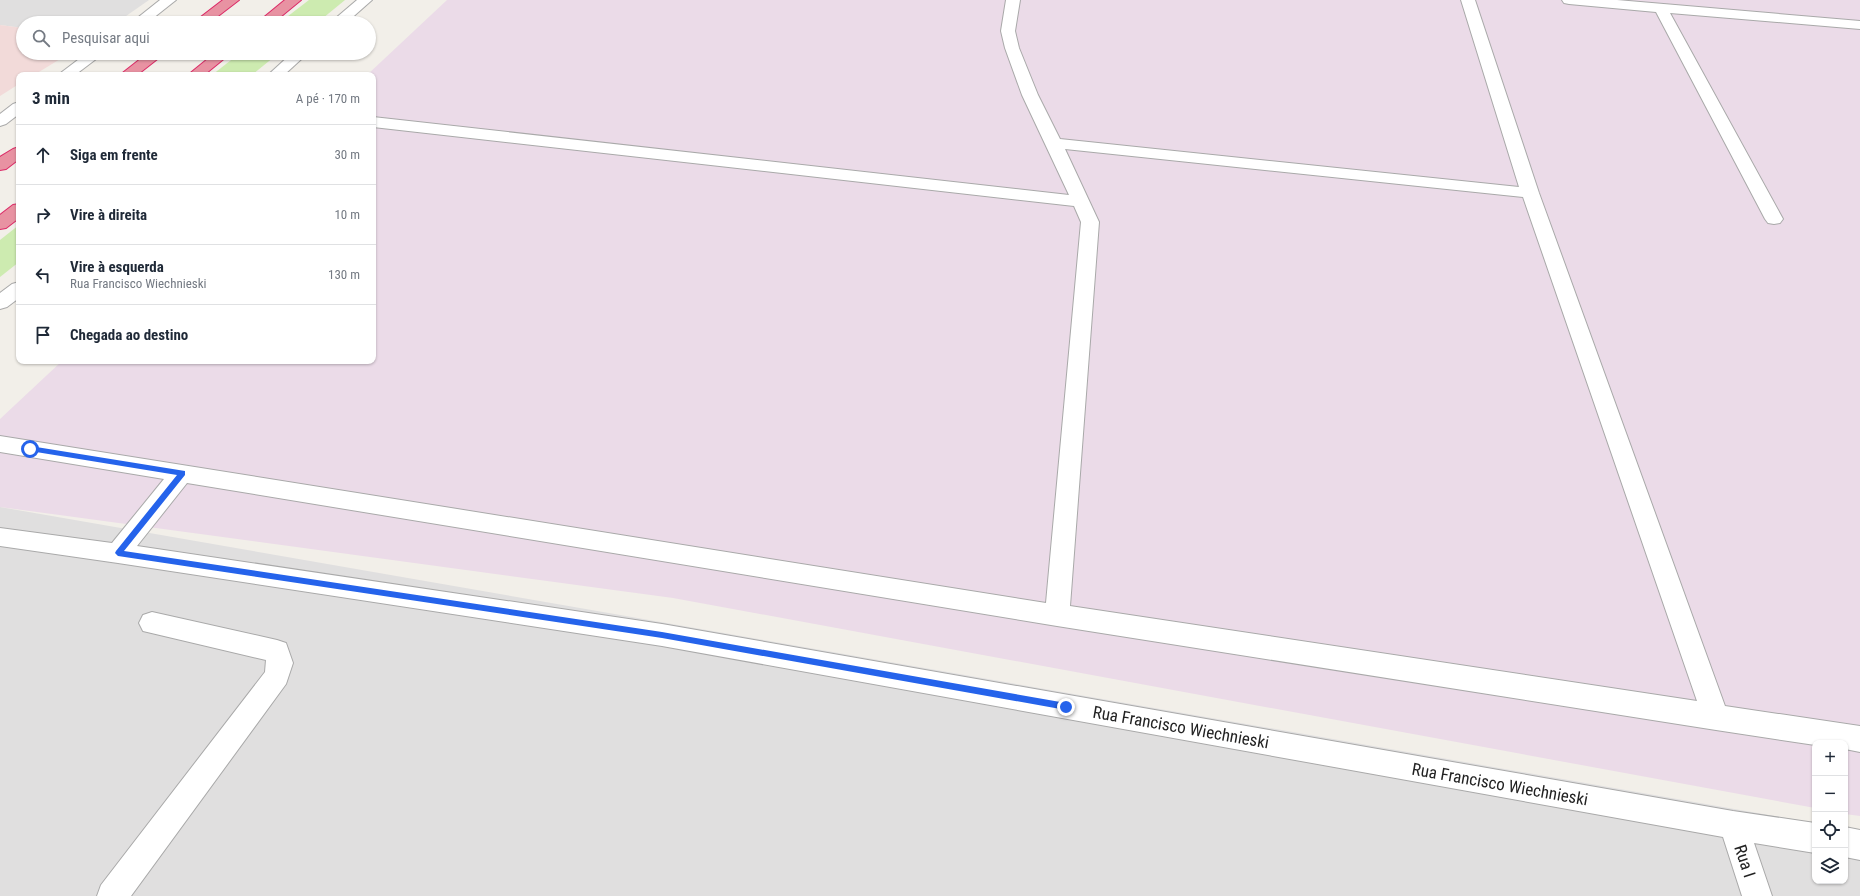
<!DOCTYPE html>
<html lang="pt">
<meta charset="utf-8">
<style>
body{margin:0;font-family:"Roboto Condensed",sans-serif;background:#f2f2f3;color:#1f2937}
.controls{position:absolute;right:12px;bottom:12px;display:grid;overflow:hidden;border-radius:8px;box-shadow:0 1px 3px #0004}
.controls button{width:36px;height:36px;display:grid;place-items:center;padding:0;border:0;border-bottom:1px solid #e0e1e3;background:#fff;color:#1f2937;font:20px sans-serif}
.stop{position:absolute;width:12px;height:12px;margin:-9px;border:3px solid #2563eb;border-radius:50%;background:#fff}
.stop.end{background:#2563eb;border-color:#fff;box-shadow:0 1px 4px #0008}
.list{margin:0;padding:0;list-style:none}
h2{display:flex;justify-content:space-between;align-items:center;height:52px;margin:0;padding:0 16px;font-size:17px}
h2 small{font-size:13px;font-weight:400;color:#747a83}
.list li{display:grid;grid-template-columns:26px 1fr auto;gap:12px;align-items:center;box-sizing:border-box;height:60px;padding:0 16px;border-top:1px solid #e0e1e3}
.list b{display:block;font-size:15px;white-space:nowrap}
.list p{margin:0;font-size:13px;white-space:nowrap;color:#747a83}
.list em{font-size:13px;font-style:normal;color:#747a83}
.icon{flex:none;width:22px;height:22px;fill:none;stroke:currentColor;stroke-width:2;stroke-linecap:round;stroke-linejoin:round}
.map{position:relative;flex:none;width:1860px;height:896px;overflow:hidden}
.search{position:absolute;background:#fff;box-shadow:0 1px 3px #0004;left:16px;top:16px;width:360px;height:44px;display:flex;align-items:center;gap:10px;box-sizing:border-box;padding:0 14px;border-radius:22px;color:#747a83;font-size:15px}
.panel{position:absolute;background:#fff;box-shadow:0 1px 3px #0004;left:16px;top:72px;width:360px;height:292px;border-radius:8px}
.map>svg:first-child{display:block}
.residential{fill:#e0dfdf}
.commercial{fill:#f2dad9}
.industrial{fill:#ebdbe8}
.grass{fill:#cdebb0}
.lines{fill:none;stroke-linecap:round;stroke-linejoin:round}
.minor-casing{stroke:#a9a9a9;stroke-width:2}
.highway-casing{stroke:#dc2a67;stroke-width:2}
.minor{fill:#fff;fill-rule:evenodd}
.highway{fill:#e892a2;fill-rule:evenodd}
.route{fill:#2563eb}
.labels{text-anchor:middle;stroke-width:3;stroke-linejoin:round;paint-order:stroke}
.near-street-label{font-size:17px;fill:#222;stroke:#fff}
</style>
<div class="map">
<svg width="1860" height="896" viewBox="0 0 1860 896">
<rect width="100%" height="100%" fill="#f2efe9"/>
<g class="residential">
<path d="M0 0H149L116 23H23V28L0 25Z"/>
<path d="M0 507 1815 823V881H1845V828L1860 831V896H0Z"/>
</g>
<path class="commercial" d="M0 25 23 28V53H70L34 75H19V84L0 96Z"/>
<path class="industrial" d="M447 0H1860V816L1845 814V743H1815V808L673 598 0 507V419L62 361H373V75H367Z"/>
<g class="grass">
<path d="M309 0H345L317 23H279Z"/>
<path d="M240 53H279L252 75H212Z"/>
<path d="M19 225V262L0 277V240Z"/>
</g>
<g class="lines">
<g class="minor-casing">
<g id="minor">
<path d="M160 0H176L147 23H131Z"/>
<path d="M357 0H372L346 23H330Z"/>
<path d="M1006 0H1020L1015 31 1019 48 1038 95 1060 139 1519 187 1461 0H1475L1539 193 1725 706 1860 726V752L1845 749V743H1815V745L1716 730 1057 626 187 483 137 546 662 624 1733 811 1815 823V853L1754 843 1772 896H1742L1723 837 662 646 118 563 0 546V528L112 543 164 479 0 452V436L1046 603 1081 222 1074 206 373 127V117L1069 195 1022 95 1005 48 1001 31ZM1065 149 1523 197 1697 701 1070 606 1099 222Z"/>
<path d="M1562 0H1617L1860 21V29L1670 13 1783 219 1780 223 1774 224 1768 223 1765 219 1656 12 1569 4 1564 3Z"/>
<path d="M87 53H104L75 75H58Z"/>
<path d="M292 53H308L284 75H268Z"/>
<path d="M19 102V114L6 124 0 126V114L13 104Z"/>
<path d="M19 282V298L7 307 0 309V293L12 284Z"/>
<path d="M152 612 277 640 286 643 293 663 286 684 131 896H97L101 885 265 672 266 660 143 631 139 623 143 615Z"/>
<path d="M1845 827 1860 830V860L1845 857Z"/>
</g>
</g>
<g class="highway-casing">
<g id="highway">
<path d="M223 0H239L209 23H193Z"/>
<path d="M285 0H301L273 23H257Z"/>
<path d="M148 53H165L137 75H120Z"/>
<path d="M215 53H231L204 75H188Z"/>
<path d="M19 147V159L6 169 0 170V157L13 149Z"/>
<path d="M19 204V218L6 228 0 229V215L13 205Z"/>
</g>
</g>
<use href="#minor" class="minor"/>
<use href="#highway" class="highway"/>
</g>
<path class="route" d="M30 446 185 471V475L124 551 662 632 1066 703 1069 707 1066 710 662 638 118 556 115 553 116 551 177 475 30 451 27 449Z"/>
<g class="labels">
<g class="near-street-label">
<text transform="translate(1181 727) rotate(10)" y="6">Rua Francisco Wiechnieski</text>
<text transform="translate(1500 784) rotate(10)" y="6">Rua Francisco Wiechnieski</text>
<text transform="translate(1745 861) rotate(72)" y="6">Rua I</text>
</g>
</g>
</svg>
<div class="controls">
<button>+</button>
<button>−</button>
<button><svg class="icon" aria-label="locate" viewBox="0 0 24 24"><circle cx="12" cy="12" r="6"/><path d="M12 2v4M12 18v4M2 12h4M18 12h4"/></svg></button>
<button><svg class="icon" aria-label="layers" viewBox="0 0 24 24"><path d="M12 4l9 5-9 5-9-5zM3 14l9 5 9-5"/></svg></button>
</div>
<div class="stop" style="left:30px;top:449px"></div>
<div class="stop end" style="left:1066px;top:707px"></div>
<div class="search"><svg class="icon" aria-label="search" viewBox="0 0 24 24"><circle cx="10" cy="10" r="6"/><path d="M15 15l6 6"/></svg>Pesquisar aqui</div>
<section class="panel">
<h2>3 min<small>A pé · 170 m</small></h2>
<ul class="list">
<li><svg class="icon" aria-label="ahead" viewBox="0 0 24 24"><path d="M12 20V5M6 11l6-6 6 6"/></svg><div><b>Siga em frente</b></div><em>30 m</em></li>
<li><svg class="icon" aria-label="right" viewBox="0 0 24 24"><path d="M7 20v-9h11M14 6l5 5-5 5"/></svg><div><b>Vire à direita</b></div><em>10 m</em></li>
<li><svg class="icon" aria-label="left" viewBox="0 0 24 24"><path d="M17 20v-9H6M10 6l-5 5 5 5"/></svg><div><b>Vire à esquerda</b><p>Rua Francisco Wiechnieski</p></div><em>130 m</em></li>
<li><svg class="icon" aria-label="arrive" viewBox="0 0 24 24"><path d="M6 21V4h12l-3 4 3 4H6"/></svg><div><b>Chegada ao destino</b></div></li>
</ul>
</section>
</div>
